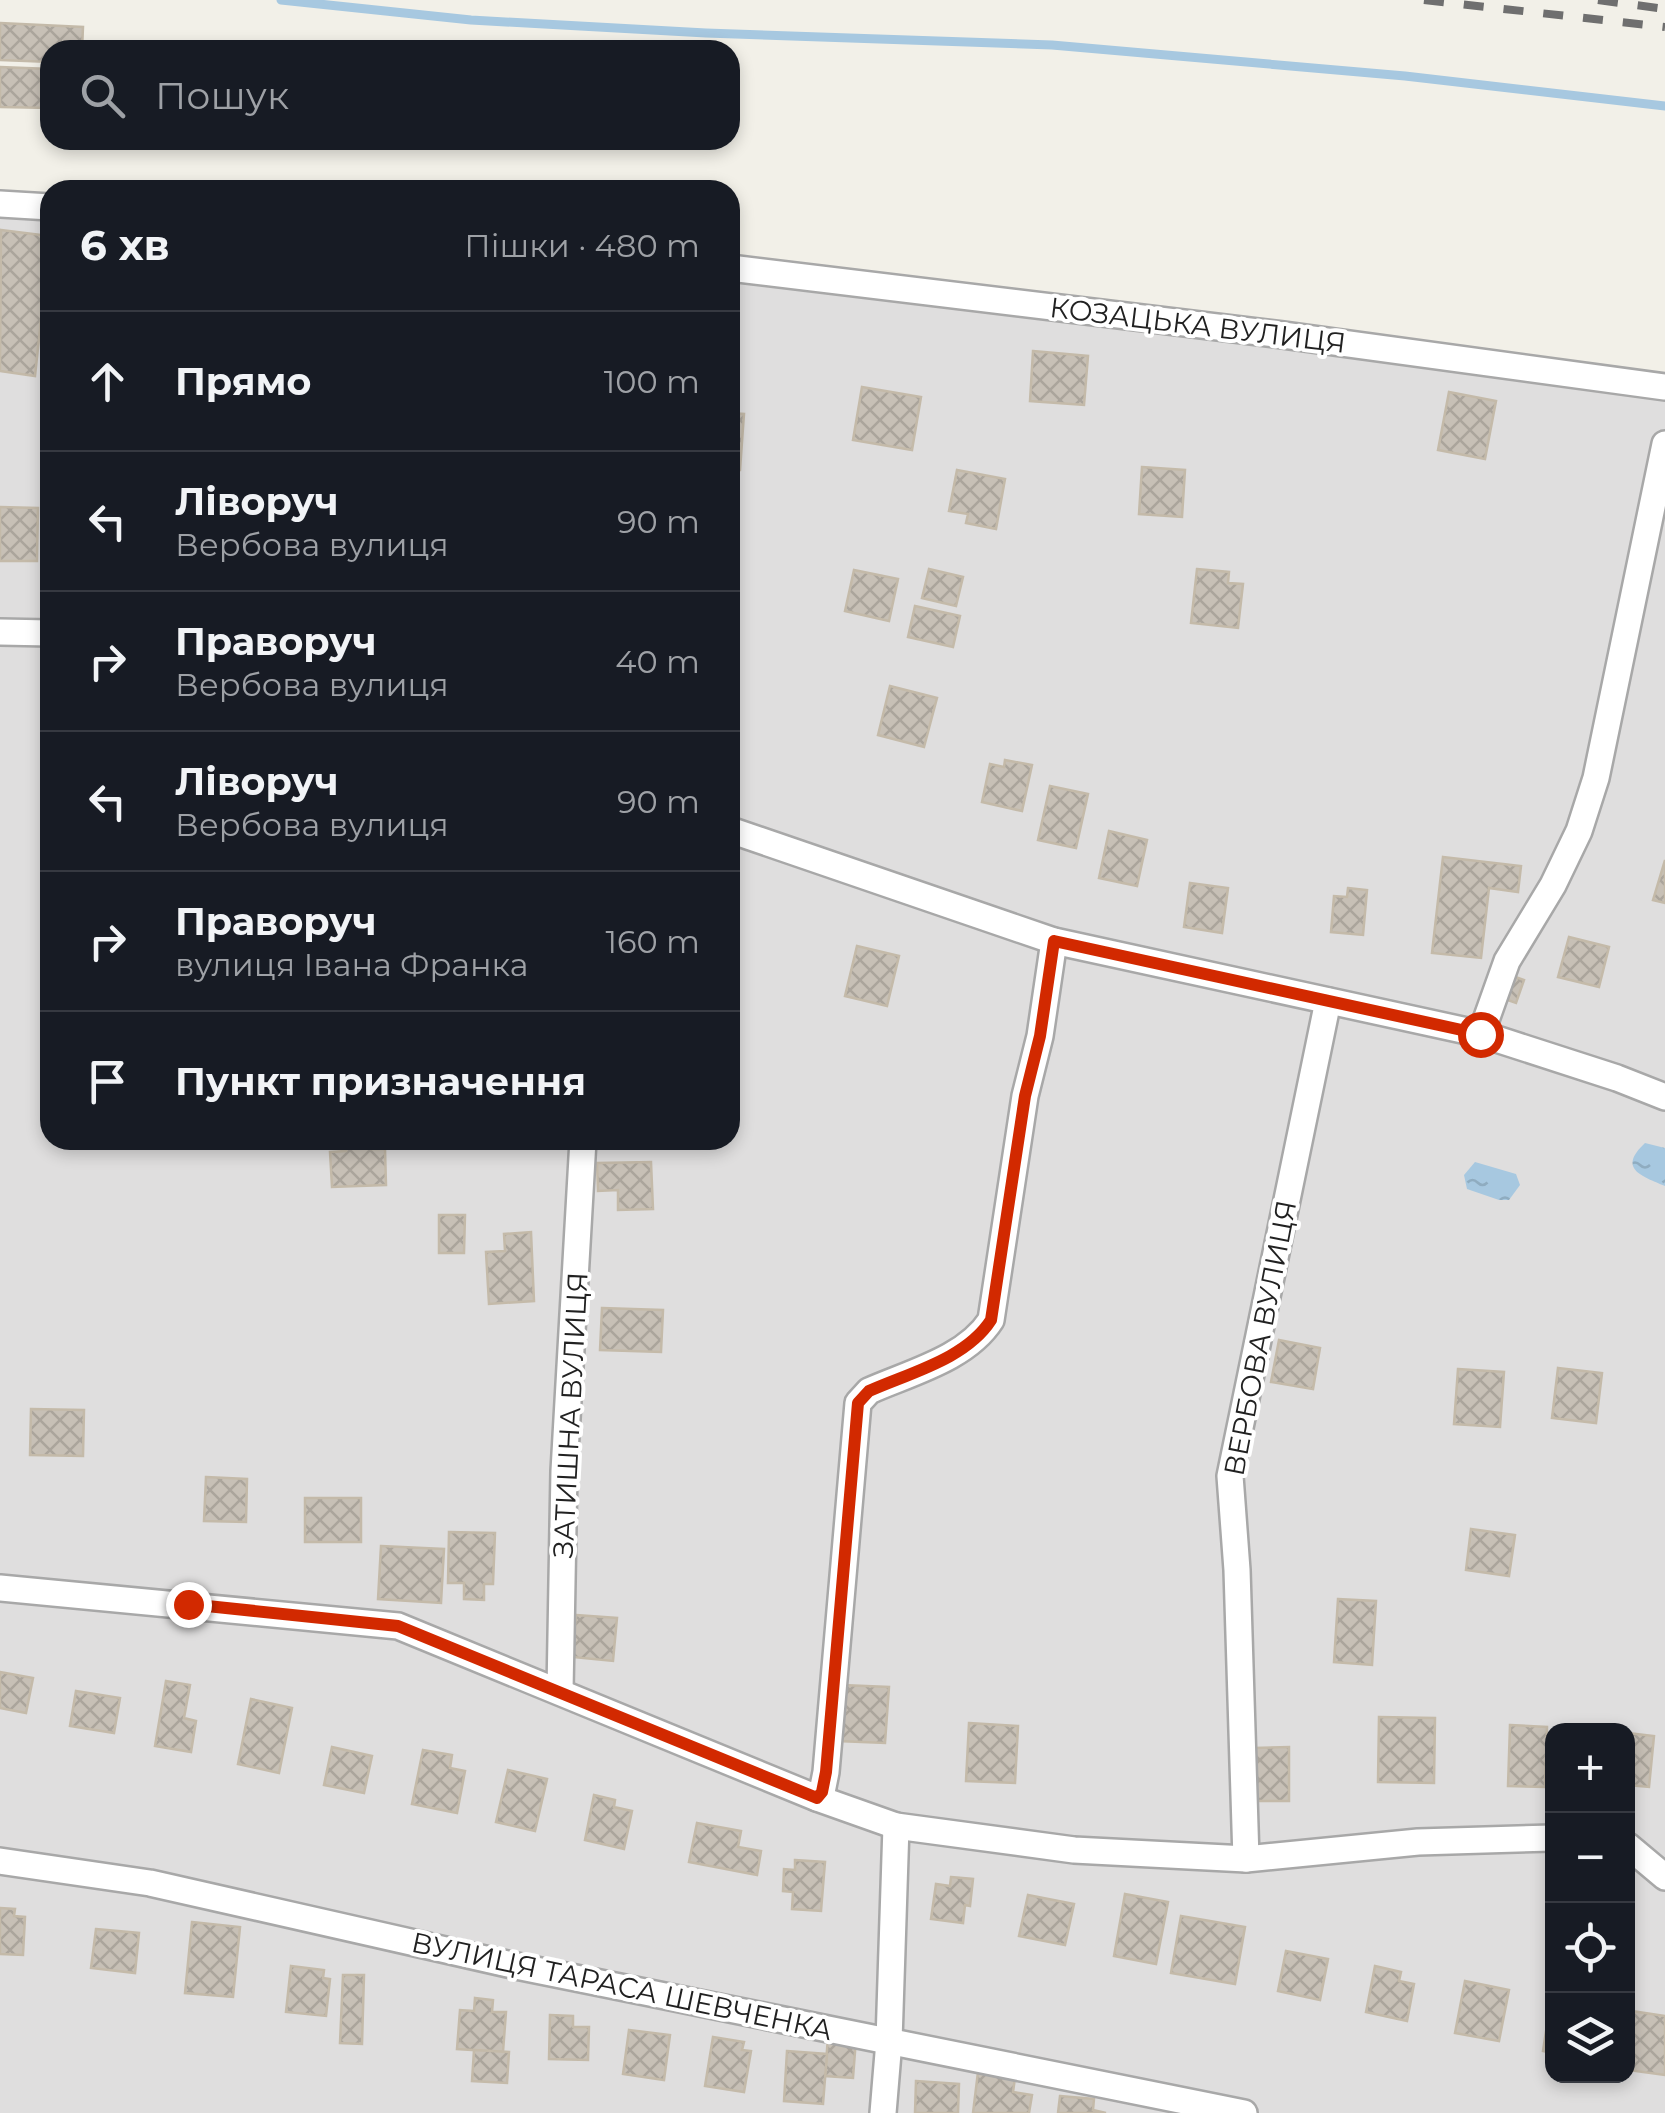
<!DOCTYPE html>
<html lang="uk">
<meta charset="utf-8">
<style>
body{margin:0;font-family:Montserrat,sans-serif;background:#242831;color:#f1f3f6}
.controls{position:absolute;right:30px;bottom:30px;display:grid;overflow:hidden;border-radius:20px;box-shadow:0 5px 15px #0003}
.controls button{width:90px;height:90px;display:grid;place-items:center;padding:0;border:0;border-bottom:2px solid #363941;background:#171b24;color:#f1f3f6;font:50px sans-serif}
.stop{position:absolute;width:30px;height:30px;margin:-22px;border:8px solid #d22900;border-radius:50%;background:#fff}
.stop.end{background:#d22900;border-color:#fff;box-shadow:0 2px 10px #0008}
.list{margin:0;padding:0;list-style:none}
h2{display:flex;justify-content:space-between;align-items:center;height:130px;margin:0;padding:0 40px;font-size:42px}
h2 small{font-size:32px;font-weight:400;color:#9ea1a6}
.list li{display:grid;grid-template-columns:65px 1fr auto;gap:30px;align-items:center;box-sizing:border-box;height:140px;padding:0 40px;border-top:2px solid #363941}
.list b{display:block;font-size:38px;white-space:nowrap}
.list p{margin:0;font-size:32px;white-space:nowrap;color:#9ea1a6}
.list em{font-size:32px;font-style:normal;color:#9ea1a6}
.icon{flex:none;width:55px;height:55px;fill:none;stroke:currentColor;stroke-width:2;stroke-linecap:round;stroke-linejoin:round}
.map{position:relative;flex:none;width:1665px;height:2113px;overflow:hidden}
.search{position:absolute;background:#171b24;box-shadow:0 5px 15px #0003;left:40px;top:40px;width:700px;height:110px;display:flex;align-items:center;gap:25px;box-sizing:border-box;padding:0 35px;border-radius:30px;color:#9ea1a6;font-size:38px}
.panel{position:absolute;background:#171b24;box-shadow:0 5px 15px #0003;left:40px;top:180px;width:700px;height:970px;border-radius:30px}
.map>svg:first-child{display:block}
.residential{fill:#dfdede;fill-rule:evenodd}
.water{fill:url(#water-ripples)}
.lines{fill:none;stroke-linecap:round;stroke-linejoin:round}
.stream{stroke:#a7c8e0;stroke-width:9}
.building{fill:url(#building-cross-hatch);stroke:#c4baa9;stroke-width:2.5}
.street-casing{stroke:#a8a8a8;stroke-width:30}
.street{stroke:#fff;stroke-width:25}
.rail{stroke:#6f6f6f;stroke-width:8;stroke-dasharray:20 20;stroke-linecap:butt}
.route{stroke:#d22900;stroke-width:12}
.labels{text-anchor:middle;stroke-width:8;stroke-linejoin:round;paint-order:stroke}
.street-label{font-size:28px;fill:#212121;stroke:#fff}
</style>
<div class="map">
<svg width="1665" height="2113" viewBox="0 0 1665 2113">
<defs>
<pattern id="water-ripples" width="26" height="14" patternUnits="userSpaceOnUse" patternTransform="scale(2.5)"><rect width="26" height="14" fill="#a7c8e0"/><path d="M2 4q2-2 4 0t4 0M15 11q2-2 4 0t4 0" fill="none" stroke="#8facc0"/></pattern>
<pattern id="building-cross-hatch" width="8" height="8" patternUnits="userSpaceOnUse" patternTransform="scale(2.5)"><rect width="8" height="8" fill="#c7c0b6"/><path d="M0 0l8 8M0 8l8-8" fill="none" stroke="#aba59c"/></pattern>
</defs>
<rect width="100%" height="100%" fill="#f2f0e8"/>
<path class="residential" d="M0 204 50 207V1140H730V268L1665 387V2113H0ZM1552 1730H1628V2076H1552Z"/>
<g class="water">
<path d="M1645 1143 1665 1148V1186C1642 1176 1617 1169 1645 1143Z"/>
<path d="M1475 1162 1516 1174 1520 1185 1509 1200H1499L1467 1189 1464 1175Z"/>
</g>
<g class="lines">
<path class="stream" d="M281 0 471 20 706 33 1052 45 1405 76 1665 106"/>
</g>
<g class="building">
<path d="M0 23 83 27 82 50H50V62L0 60Z"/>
<path d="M0 67 50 69V108L0 107Z"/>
<path d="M1 230 50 236 35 376 0 371Z"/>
<path d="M1033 351 1088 356 1084 405 1030 401Z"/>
<path d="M862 387 921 397 912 450 853 440Z"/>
<path d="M1449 392 1496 401 1485 459 1438 450Z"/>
<path d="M730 413 744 414 740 470H730Z"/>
<path d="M1142 467 1185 470 1182 517 1139 514Z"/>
<path d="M957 470 1005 479 996 529 966 523 968 514 949 511Z"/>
<path d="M0 507 38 508 37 561H0Z"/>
<path d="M929 569 963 577 956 606 922 598Z"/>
<path d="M1197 569 1229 572 1228 583 1243 584 1238 628 1191 623Z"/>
<path d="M854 570 898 579 889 621 845 611Z"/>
<path d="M915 606 960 616 953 647 908 637Z"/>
<path d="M890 686 937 698 924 747 878 735Z"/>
<path d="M1005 760 1032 765 1022 811 982 802 990 764 1004 767Z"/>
<path d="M1050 786 1088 794 1076 848 1038 840Z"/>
<path d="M1109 831 1147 840 1137 886 1099 878Z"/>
<path d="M1443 857 1521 866 1518 892 1489 888 1481 958 1432 953Z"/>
<path d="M1665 860V903L1653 900Z"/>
<path d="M1190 883 1228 888 1222 933 1184 927Z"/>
<path d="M1348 888 1367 890 1363 935 1331 932 1334 896 1347 897Z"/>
<path d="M1569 937 1609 947 1599 987 1558 977Z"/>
<path d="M857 946 899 956 887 1006 845 996Z"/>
<path d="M1507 974 1524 980 1516 1003 1499 997Z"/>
<path d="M371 1142V1149H385L386 1185 332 1187 330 1152 346 1151 345 1143Z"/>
<path d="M651 1162 653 1209 618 1210V1190L598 1191 597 1163Z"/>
<path d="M439 1215H465L464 1253H439Z"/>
<path d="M531 1232 534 1301 489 1304 486 1252 505 1251 504 1234Z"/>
<path d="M602 1308 663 1310 661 1352 600 1350Z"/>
<path d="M1279 1340 1320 1348 1313 1389 1271 1382Z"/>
<path d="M1558 1368 1602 1373 1596 1423 1552 1418Z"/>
<path d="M1458 1369 1504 1372 1500 1427 1454 1424Z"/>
<path d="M31 1409 84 1410 83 1456 30 1455Z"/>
<path d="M206 1477 247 1479 246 1522 204 1521Z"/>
<rect x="305" y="1498" width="56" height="44"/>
<path d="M1471 1529 1515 1535 1509 1576 1466 1570Z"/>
<path d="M449 1532 495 1533 493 1584H484V1600L464 1599V1583H448Z"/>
<path d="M381 1546 444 1549 441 1603 378 1599Z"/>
<path d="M1338 1599 1376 1601 1372 1665 1334 1662Z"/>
<path d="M576 1615 617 1618 613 1661 572 1657Z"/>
<path d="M0 1672 33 1678 26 1713 0 1708Z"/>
<path d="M166 1681 190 1685 184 1718 196 1721 191 1752 155 1746Z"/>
<path d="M842 1685 889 1687 885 1743 838 1741Z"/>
<path d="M76 1691 120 1698 114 1733 70 1726Z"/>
<path d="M251 1699 292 1708 279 1773 238 1764Z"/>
<path d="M1379 1717 1435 1718 1434 1783 1378 1782Z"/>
<path d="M969 1723 1018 1726 1015 1783 966 1781Z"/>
<path d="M1510 1725 1547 1727 1545 1787 1508 1786Z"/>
<path d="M1628 1733 1654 1736 1649 1787 1628 1785Z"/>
<path d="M332 1747 372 1756 364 1793 324 1785Z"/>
<path d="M1289 1747V1801H1255L1254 1748Z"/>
<path d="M423 1750 452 1755 450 1768 465 1771 457 1813 412 1804Z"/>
<path d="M508 1770 547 1779 535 1831 496 1822Z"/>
<path d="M594 1795 615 1800 614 1807 632 1811 624 1849 585 1840Z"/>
<path d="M697 1823 741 1831 738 1847 761 1851 757 1875 689 1862Z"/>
<path d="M795 1860 825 1862 821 1911 792 1909 793 1892 783 1891 784 1869 795 1870Z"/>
<path d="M951 1877 973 1879 970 1906 965 1905 963 1923 931 1919 936 1884 950 1886Z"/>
<path d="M1125 1894 1168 1902 1156 1964 1114 1956Z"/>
<path d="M1028 1895 1074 1904 1065 1945 1019 1936Z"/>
<path d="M0 1908 15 1909 14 1916 25 1917 23 1955 0 1954Z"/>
<path d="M1181 1916 1245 1927 1235 1984 1171 1973Z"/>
<path d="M192 1922 240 1927 233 1997 185 1993Z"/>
<path d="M96 1929 139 1933 135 1973 91 1968Z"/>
<path d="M1286 1951 1328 1959 1320 2000 1278 1991Z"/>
<path d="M291 1966 324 1970 323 1978 330 1979 326 2016 286 2012Z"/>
<path d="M1375 1966 1401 1972 1399 1981 1414 1984 1407 2021 1366 2012Z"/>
<path d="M343 1975H364L362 2044 340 2043Z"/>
<path d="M1465 1981 1509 1990 1499 2041 1455 2033Z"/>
<path d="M1552 1992V2053L1543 2051Z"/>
<path d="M475 1998 493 2000 492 2012H506L503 2052 457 2049 460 2010 474 2011Z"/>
<path d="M1632 2011 1665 2016V2075L1628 2070Z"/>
<path d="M550 2015 573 2016V2027H589L588 2060 549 2059Z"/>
<path d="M629 2030 670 2035 664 2080 623 2074Z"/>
<path d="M713 2037 744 2042 742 2050 751 2051 744 2092 705 2086Z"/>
<path d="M828 2037 856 2039 853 2078 825 2076Z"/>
<path d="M474 2050 509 2052 507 2083 472 2081Z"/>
<path d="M787 2051 827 2054 823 2104 784 2101Z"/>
<path d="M978 2072 1015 2078 1013 2092 1032 2095 1029 2113H973Z"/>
<path d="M916 2081 959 2084 958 2113H915Z"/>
<path d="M1060 2096 1094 2099 1093 2110 1106 2113H1058Z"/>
</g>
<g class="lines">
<g class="street-casing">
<g id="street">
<path d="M0 204 50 207"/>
<path d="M730 268 1283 335 1665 387"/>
<path d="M0 632 50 633"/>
<path d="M730 830 1054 941 1481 1034 1617 1078 1665 1097"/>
<path d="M1481 1034 1507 961 1553 885 1579 831 1596 778 1665 444"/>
<path d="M0 1588 398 1626 817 1798 896 1826 1074 1850 1246 1859 1418 1842 1552 1838"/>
<path d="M560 1691 564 1471 583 1140"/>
<path d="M817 1798 822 1792 826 1772 858 1403 869 1391C909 1373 966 1359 991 1320L1025 1096 1040 1036 1054 941"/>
<path d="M1628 1846 1665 1877"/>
<path d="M1246 1859 1237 1570 1230 1476 1328 1001"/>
<path d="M0 1861 150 1883 521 1967 1244 2113"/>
<path d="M883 2113 889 2041 896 1826"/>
</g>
</g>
<use href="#street" class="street"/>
<g class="rail">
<path d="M1424 0 1665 27"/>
<path d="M1598 0 1665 9"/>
</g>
</g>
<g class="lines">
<path class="route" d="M188 1604 398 1626 817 1798 822 1792 826 1772 858 1403 869 1391C909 1373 966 1359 991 1320L1025 1096 1040 1036 1054 941 1480 1034"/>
</g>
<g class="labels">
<g class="street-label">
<text transform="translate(1198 325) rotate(7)" y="10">КОЗАЦЬКА ВУЛИЦЯ</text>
<text transform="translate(1260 1338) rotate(-79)" y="10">ВЕРБОВА ВУЛИЦЯ</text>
<text transform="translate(570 1415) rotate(-87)" y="10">ЗАТИШНА ВУЛИЦЯ</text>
<text transform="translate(622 1986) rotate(12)" y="10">ВУЛИЦЯ ТАРАСА ШЕВЧЕНКА</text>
</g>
</g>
</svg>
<div class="controls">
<button>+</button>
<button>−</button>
<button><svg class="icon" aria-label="locate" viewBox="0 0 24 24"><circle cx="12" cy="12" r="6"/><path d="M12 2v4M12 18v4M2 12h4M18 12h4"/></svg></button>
<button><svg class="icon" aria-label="layers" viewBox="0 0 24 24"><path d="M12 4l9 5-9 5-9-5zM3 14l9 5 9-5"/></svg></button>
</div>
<div class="stop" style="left:1480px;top:1034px"></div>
<div class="stop end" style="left:188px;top:1604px"></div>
<div class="search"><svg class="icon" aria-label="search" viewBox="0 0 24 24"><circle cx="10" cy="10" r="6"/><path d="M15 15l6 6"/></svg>Пошук</div>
<section class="panel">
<h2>6 хв<small>Пішки · 480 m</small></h2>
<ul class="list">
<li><svg class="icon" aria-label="ahead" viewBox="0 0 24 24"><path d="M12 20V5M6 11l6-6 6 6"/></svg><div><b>Прямо</b></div><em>100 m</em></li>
<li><svg class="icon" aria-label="left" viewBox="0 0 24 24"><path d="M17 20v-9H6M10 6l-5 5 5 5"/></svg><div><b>Ліворуч</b><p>Вербова вулиця</p></div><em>90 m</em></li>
<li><svg class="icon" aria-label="right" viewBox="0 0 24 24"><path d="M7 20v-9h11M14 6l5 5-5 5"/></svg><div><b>Праворуч</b><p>Вербова вулиця</p></div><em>40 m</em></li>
<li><svg class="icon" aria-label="left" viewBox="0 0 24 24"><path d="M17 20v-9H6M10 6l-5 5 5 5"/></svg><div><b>Ліворуч</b><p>Вербова вулиця</p></div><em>90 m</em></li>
<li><svg class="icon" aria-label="right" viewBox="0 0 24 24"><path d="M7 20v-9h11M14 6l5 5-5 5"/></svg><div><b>Праворуч</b><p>вулиця Івана Франка</p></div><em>160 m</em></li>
<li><svg class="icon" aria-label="arrive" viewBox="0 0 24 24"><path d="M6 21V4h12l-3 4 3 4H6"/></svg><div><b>Пункт призначення</b></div></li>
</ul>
</section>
</div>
